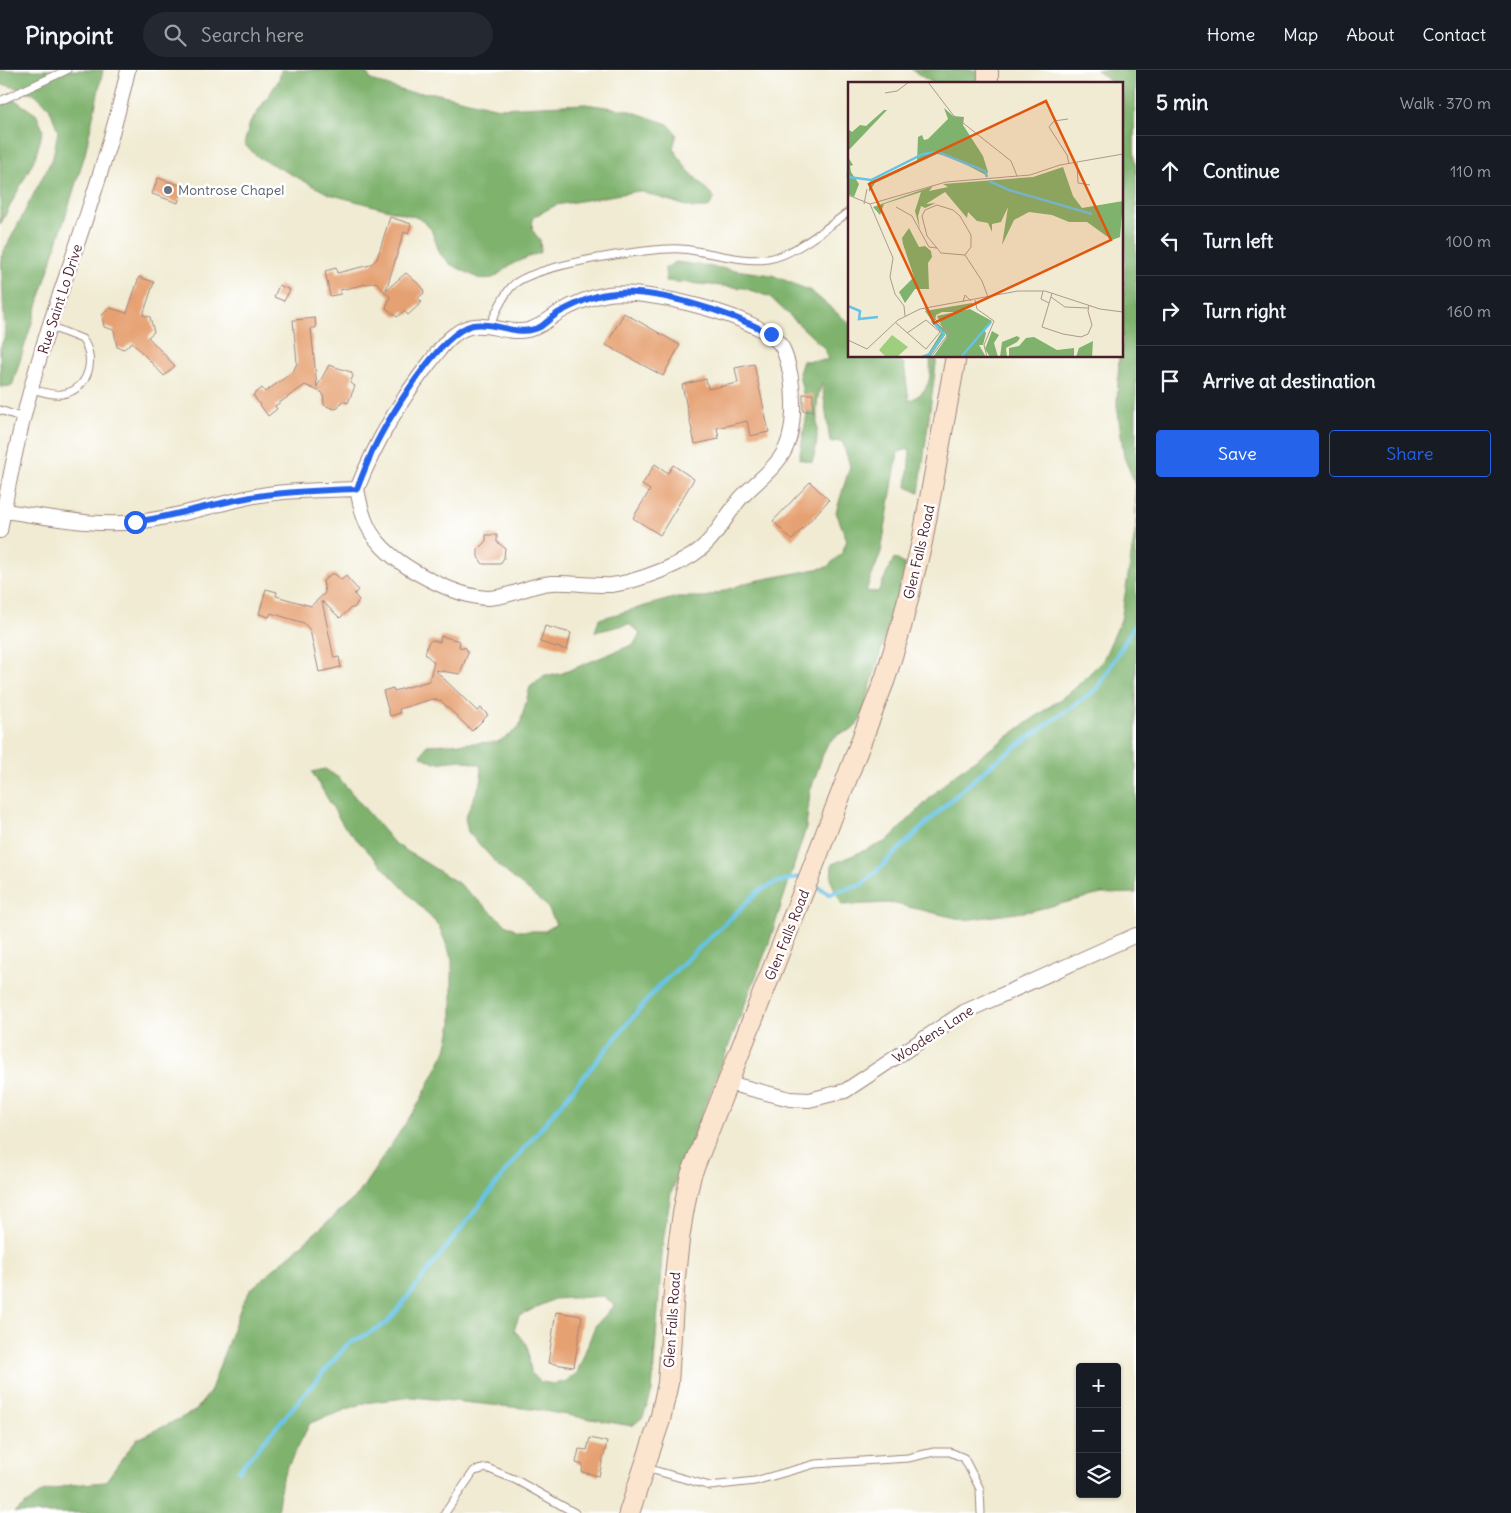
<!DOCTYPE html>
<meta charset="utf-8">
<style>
body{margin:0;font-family:Delius,sans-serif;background:#242831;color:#f1f3f6}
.controls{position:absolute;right:15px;bottom:15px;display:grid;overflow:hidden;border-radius:5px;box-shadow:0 1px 4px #0004}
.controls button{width:45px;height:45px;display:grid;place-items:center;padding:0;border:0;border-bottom:1px solid #363941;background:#171b24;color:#f1f3f6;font:25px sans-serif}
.stop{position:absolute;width:15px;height:15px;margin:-11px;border:4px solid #2563eb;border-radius:50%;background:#fff}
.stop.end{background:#2563eb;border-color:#fff;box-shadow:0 1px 5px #0008}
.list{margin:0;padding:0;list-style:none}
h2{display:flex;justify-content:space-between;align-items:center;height:65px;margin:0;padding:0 20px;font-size:21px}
h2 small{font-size:16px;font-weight:400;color:#9ea1a6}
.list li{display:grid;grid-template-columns:32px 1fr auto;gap:15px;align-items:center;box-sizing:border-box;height:70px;padding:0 20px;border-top:1px solid #363941}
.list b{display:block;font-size:19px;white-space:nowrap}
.list em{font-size:16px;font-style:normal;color:#9ea1a6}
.actions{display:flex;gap:10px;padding:15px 20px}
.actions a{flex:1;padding:11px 0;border:1px solid #2563eb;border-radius:5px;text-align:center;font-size:18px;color:#2563eb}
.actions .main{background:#2563eb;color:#fff}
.icon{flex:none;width:28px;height:28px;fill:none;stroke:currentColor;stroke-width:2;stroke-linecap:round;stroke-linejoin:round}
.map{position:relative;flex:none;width:1136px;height:1443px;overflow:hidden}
header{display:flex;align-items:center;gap:30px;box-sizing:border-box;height:70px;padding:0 25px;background:#171b24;border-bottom:1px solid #363941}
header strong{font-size:24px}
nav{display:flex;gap:28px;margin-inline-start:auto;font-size:18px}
.search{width:350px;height:45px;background:#242831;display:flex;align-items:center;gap:12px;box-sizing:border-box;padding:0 18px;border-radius:28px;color:#9ea1a6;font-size:19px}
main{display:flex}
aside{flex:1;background:#171b24}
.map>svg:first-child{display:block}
.forest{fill:#7eb26d;stroke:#64684c;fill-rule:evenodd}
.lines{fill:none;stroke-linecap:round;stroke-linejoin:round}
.stream{stroke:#67c3e5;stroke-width:4.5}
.building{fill:#e6a172}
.lane-casing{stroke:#9d857e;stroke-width:9}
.street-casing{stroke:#9d857e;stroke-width:16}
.secondary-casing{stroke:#9d857e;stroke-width:22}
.lane{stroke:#fff;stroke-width:7}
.street{stroke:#fff;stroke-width:14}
.secondary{stroke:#fce5cf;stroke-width:20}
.route{stroke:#2563eb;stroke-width:6}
.worship-dot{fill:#6b7280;stroke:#fff;stroke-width:2}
.labels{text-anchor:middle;stroke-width:5;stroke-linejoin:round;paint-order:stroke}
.worship-label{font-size:14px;fill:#5b616d;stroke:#fff;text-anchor:start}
.street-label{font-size:14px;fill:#4a1f2b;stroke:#fff}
.inset-river{fill:none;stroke:#67c3e5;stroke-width:2.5}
.inset-road{fill:none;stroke:#ae998f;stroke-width:1}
.view{fill:#e0560e;fill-opacity:0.15;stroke:#e0560e;stroke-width:2.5}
.inset-edge{fill:none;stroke:#4a1f2b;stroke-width:2.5}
</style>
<header>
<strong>Pinpoint</strong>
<div class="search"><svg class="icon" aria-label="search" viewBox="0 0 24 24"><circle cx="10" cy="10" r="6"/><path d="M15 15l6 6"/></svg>Search here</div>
<nav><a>Home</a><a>Map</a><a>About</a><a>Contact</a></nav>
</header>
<main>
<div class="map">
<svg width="1136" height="1443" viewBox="0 0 1136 1443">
<rect width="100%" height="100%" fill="#fff"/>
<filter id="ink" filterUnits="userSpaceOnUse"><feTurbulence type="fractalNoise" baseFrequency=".02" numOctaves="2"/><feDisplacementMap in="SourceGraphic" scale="10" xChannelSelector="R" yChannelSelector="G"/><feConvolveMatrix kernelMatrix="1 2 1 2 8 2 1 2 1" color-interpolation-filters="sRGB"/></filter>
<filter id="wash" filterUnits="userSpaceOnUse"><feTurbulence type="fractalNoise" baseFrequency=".0096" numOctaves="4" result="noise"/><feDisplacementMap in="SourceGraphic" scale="20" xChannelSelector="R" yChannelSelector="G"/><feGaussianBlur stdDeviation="1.12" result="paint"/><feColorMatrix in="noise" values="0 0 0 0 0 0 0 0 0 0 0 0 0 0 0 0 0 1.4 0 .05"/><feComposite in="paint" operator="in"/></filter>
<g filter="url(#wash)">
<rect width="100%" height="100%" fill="#f0ebd2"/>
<g class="forest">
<path d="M0 0H103L85 84 12 316 0 317V278L5 266 1 187 53 87 58 61 49 37 35 24 7 15H0Z"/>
<path d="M281 0H365L371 10 407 22 434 23 499 38 585 34 627 40 668 54 677 64 673 78 687 99 715 128 708 138H693L639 121 556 135 533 147 532 160 540 170 541 182 514 193 493 208 480 209 450 194 440 184 431 159 419 148 329 124 258 87 244 74 250 53 279 10Z"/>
<path d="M912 0H977L976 14H934Z"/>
<path d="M1097 0H1136C1136 35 1132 69 1136 103V823L1101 824 1031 841 965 850 891 833 842 835 831 811 832 794 887 771 951 707 1073 620 1103 590 1121 550 1136 456 1135 413 1124 387 1117 335 1119 286H1122L1126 164 1122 14H1113Z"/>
<path d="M15 30 37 45 43 60 35 88 0 155V35Z"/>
<path d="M676 192 772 205 811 221 850 254V286H896L904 294 909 331C931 320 931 309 930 286H937L919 423 907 417 910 379 898 382 881 482 866 521 878 522 894 488 906 495 861 649 852 660 839 664 828 673 823 684 810 722 806 758 769 873 671 1123 663 1172 652 1322 643 1347 632 1356 532 1339 413 1327 364 1333 310 1353 282 1408 277 1443H14L42 1422 70 1415 105 1412 136 1370 195 1341 210 1322 242 1234 251 1219 357 1126 419 1033 446 980 452 954V889L439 856 343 755 312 702 325 699 339 708 394 773 458 813 504 853 518 861H545L556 854 547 836 500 797 468 762 465 748 482 709 480 695 461 690 434 693 421 686 427 675 498 672 519 658 530 617 545 605 560 604 634 574 640 563 629 554 595 562 599 549 677 527H706L749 512 827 497 842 483 847 470 836 442 850 396 842 371 830 372 822 313C811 339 823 366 812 392L799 389 807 344 799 303 803 291 828 290 824 278 770 227 744 218 666 211 665 198ZM604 1226 614 1236 595 1256 577 1303 566 1311 554 1314 541 1312 531 1303 527 1274 514 1260 519 1246 554 1229Z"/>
</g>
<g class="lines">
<g class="stream">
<path d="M812 813 829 824 863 814 954 727 993 693 1097 619 1136 553"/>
<path d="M239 1400 347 1275 387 1253 522 1081 658 917 759 821 775 813 799 807 803 809"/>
</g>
</g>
<g id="blocks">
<g class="building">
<path d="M158 108 183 116 178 133 152 124Z"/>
<path d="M390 147 411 154 408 164 404 162 386 220 406 203 423 218 424 223 418 228 422 232 408 245 404 241 397 247 386 238 390 227 376 212 340 220 341 224 330 226 325 201 336 198 337 203 370 195 377 189Z"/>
<path d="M139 207 154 212 143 245 150 247 154 262 148 267 175 296 164 306 132 272 124 279 117 277 114 260 104 257 102 245 110 238 127 243Z"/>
<path d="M279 215 290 220 284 231 274 227Z"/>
<path d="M624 243 680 275 663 306 606 275Z"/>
<path d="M315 248 316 258H311L317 317 329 295 351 302 353 306 350 313 355 316 348 333 342 331 338 338 334 339 324 335 323 323 305 315 275 336 277 339 268 346 253 325 262 318 265 322 293 302 297 293 293 250Z"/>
<path d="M754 294 769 362 750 366 747 351 717 358 719 369 695 374 682 315 706 309 708 319 738 313 735 298Z"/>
<rect x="803" y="324" width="10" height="17"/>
<path d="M655 394 668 403 673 395 694 409 660 465 633 448 650 420 642 415Z"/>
<path d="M810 412 829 430 792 470 773 451Z"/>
<path d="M486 465H497V472L505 478 504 488 500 494H483L478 487V479L486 471Z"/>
<path d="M331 504H335L341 510 346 506 358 520 354 524 359 530 354 538H351L340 548 322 531 334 588 339 587 341 597 319 602 310 560 304 553 271 543 269 547 259 544 266 519 277 522 276 526 311 536 325 523 323 511Z"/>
<path d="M545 556 571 563 567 580 540 572Z"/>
<path d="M441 566 460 571 459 577 466 578 468 583 460 604 435 600 477 641 481 638 488 645 472 661 441 631 432 629 399 639 400 643 390 646 383 621 393 618 394 621 429 611 434 592 425 584 428 573 432 570 440 572Z"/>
<path d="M556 1242 582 1246 574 1297 548 1293Z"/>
<path d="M590 1368 607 1372 599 1406 582 1402 583 1395 576 1393 579 1379 587 1380Z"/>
</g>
</g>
</g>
<g filter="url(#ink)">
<use href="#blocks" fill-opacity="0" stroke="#9d857e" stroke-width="1"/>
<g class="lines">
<g class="lane-casing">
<g id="lane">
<path d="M0 31 67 0"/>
<path d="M490 255C496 242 502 227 512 216 532 195 651 177 681 179 709 181 740 193 768 189 795 185 827 157 850 141"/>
<path d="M31 319C41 321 52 326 62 324 89 320 97 288 82 269L49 256"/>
<path d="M0 340 23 348"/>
<path d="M646 1398 710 1416 755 1411 815 1394 908 1388 934 1382H950L964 1388 980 1419 981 1443"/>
<path d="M445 1443 474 1401 487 1398 516 1410 575 1443"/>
</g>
</g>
<g class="street-casing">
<g id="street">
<path d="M3 441C46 446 92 457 136 452 176 448 215 434 255 426 288 420 324 420 357 419 376 372 399 331 431 291 438 282 445 271 454 265 481 244 500 266 528 260 540 257 548 250 558 243 573 234 591 227 608 224 642 218 769 247 783 279 795 308 799 362 780 388 769 404 752 415 739 430 720 454 713 475 684 490 666 500 631 513 611 515 591 516 571 512 552 513 530 514 510 528 488 528 456 527 400 498 379 473 365 458 361 439 357 419"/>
<path d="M0 461C12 391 28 322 50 254 78 170 109 87 128 0"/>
<path d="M728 1013 790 1029 809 1030 845 1021 964 942 1136 865"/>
</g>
</g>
<g class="secondary-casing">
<g id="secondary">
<path d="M988 14V0"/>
<path d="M629 1443 660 1350 668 1313C673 1243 674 1173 691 1105L811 802 885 609 901 557 922 472 956 286"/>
</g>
</g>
<use href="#lane" class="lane"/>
<use href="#street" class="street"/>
<use href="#secondary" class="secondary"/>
</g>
</g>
<g class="lines" filter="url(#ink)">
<path class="route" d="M135 452C176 446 217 432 258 426 291 421 324 420 357 419 362 406 367 393 373 380 387 350 440 262 473 255 496 251 517 268 540 257 546 253 552 247 558 243 573 235 591 226 607 224 652 216 731 243 771 264"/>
</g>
<circle class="worship-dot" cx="168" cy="120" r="5"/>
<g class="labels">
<g class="worship-label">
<text x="178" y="125">Montrose Chapel</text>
</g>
<g class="street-label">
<text transform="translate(60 229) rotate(-72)" y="5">Rue Saint Lo Drive</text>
<text transform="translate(919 482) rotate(-77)" y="5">Glen Falls Road</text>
<text transform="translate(787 865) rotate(-68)" y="5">Glen Falls Road</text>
<text transform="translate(933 964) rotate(-33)" y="5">Woodens Lane</text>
<text transform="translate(672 1250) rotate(-86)" y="5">Glen Falls Road</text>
</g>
</g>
<g transform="translate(848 12)">
<rect width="275" height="275" fill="#f0ebd2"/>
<path d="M44 253 60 265 49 275 37 274 31 268Z" fill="#9dcf7e"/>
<path d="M96 26 105 34 116 35 115 43 135 74 140 90 138 93 101 74 89 72 27 101 21 110V100L69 79 70 55 74 53 76 58 80 57 100 37ZM36 28H39L0 69V47L4 50 12 43 18 44ZM0 75 5 83 2 84 3 90 11 102 6 115 0 112ZM215 85 225 114 234 126 275 119 272 155 264 158 239 140H221L204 133 181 130 166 138 154 163 160 125 153 140 144 142V150L140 141 129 139 120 130 119 136 97 110 78 122 88 121 77 126 73 124 70 134 72 148 67 129 73 110 36 122 32 133 25 125 85 104 81 109 100 105 95 102 185 95ZM61 146 71 165 77 164 83 169 84 175 80 181 81 207H67L57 221 51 210 66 195 55 162 54 156ZM124 221 125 224 109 230H94L88 233 87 239 96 247 97 253 82 275H78L93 251 77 229ZM122 227 144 239 136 248 138 251 135 263H131L138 275H85L99 255 89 234ZM144 249 151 253 146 261 150 275H142L137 267ZM169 254 172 256 169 260 158 266 159 275H152L154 260ZM186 255 209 268 226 266V275H161V266L171 264 178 256ZM245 259 244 275H228L231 266Z" fill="#7eb26d"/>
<path class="inset-river" d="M0 90V95L23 98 75 72 90 70 137 89 139 95M141 99 161 108 244 132M0 224 12 229 11 237 30 235M74 275 82 272 96 252 84 239M113 275 143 240"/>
<path class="inset-road" d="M80 0 105 33 163 79 169 94M37 11 49 9 61 0M220 37 206 39 201 45 219 73 221 82M229 81 230 101 242 103M0 113 22 122 98 100 182 93 212 83 275 72M16 122 19 107M22 122 45 176 42 195 47 212 56 224 57 234M48 125 64 134 81 165 89 166M117 173 123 165V153L112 134 105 128 89 123 77 128 74 134 79 154 93 171 117 173 134 199 140 215M195 209 193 217 201 221M204 211 194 245 215 252 233 255 240 252 244 243 240 229 241 223M203 215 217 225 240 226M127 218 129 227 146 239 136 263 139 275M115 220 117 213 123 219M76 226 101 251 83 275M47 240 55 247 78 267 92 250 78 238 59 251M0 258 19 267 50 238 72 227 170 209H197L252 227 275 230"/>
<path class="view" d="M198 19 263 158 86 241 21 102Z"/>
<rect width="275" height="275" class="inset-edge"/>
</g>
</svg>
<div class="controls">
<button>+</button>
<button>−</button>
<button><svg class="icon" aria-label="layers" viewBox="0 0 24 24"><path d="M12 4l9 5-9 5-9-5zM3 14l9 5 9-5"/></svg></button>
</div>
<div class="stop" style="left:135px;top:452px"></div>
<div class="stop end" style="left:771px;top:264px"></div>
</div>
<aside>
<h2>5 min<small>Walk · 370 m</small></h2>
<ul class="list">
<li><svg class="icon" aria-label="ahead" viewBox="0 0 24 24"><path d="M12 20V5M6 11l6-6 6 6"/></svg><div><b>Continue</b></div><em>110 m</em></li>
<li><svg class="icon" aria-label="left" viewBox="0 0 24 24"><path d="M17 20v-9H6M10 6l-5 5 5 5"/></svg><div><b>Turn left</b></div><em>100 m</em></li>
<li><svg class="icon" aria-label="right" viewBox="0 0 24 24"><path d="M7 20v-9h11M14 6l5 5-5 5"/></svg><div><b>Turn right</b></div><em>160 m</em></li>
<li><svg class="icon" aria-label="arrive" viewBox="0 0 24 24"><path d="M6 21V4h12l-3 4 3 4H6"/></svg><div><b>Arrive at destination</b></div></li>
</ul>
<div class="actions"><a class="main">Save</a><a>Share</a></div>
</aside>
</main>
